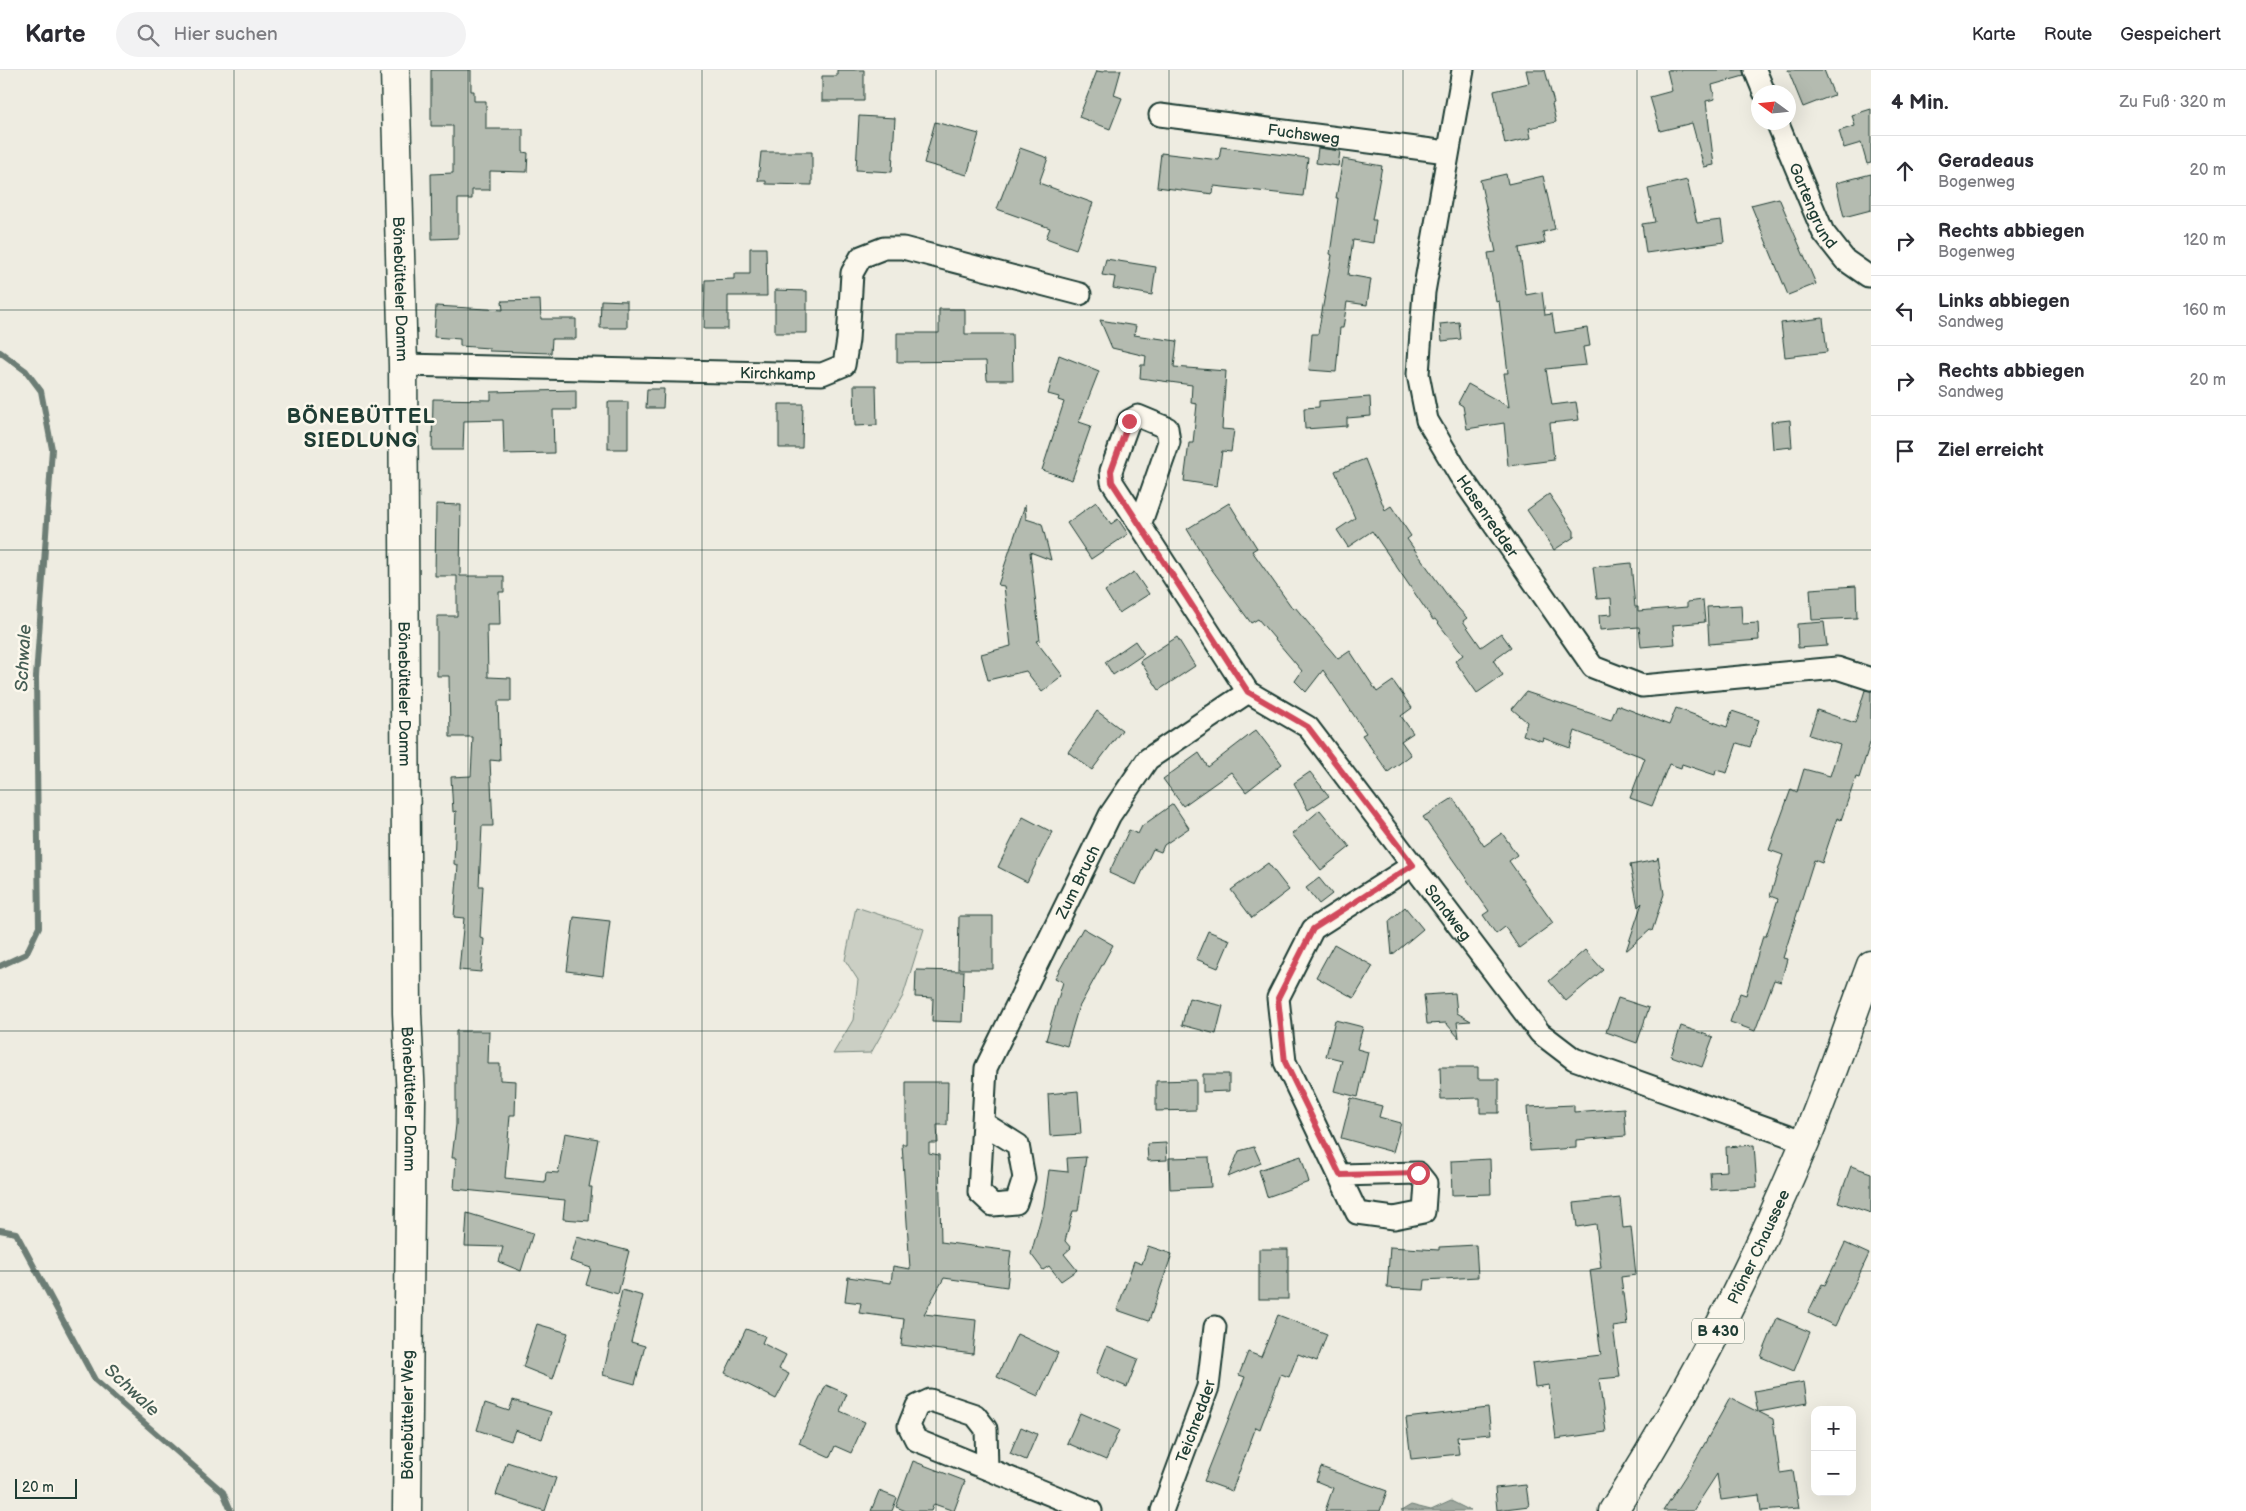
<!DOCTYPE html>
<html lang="de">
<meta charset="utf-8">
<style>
body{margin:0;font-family:"Balsamiq Sans",sans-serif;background:#f2f2f3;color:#2b2b33}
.controls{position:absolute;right:15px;bottom:15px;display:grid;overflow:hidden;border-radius:10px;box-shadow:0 5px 20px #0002}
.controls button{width:45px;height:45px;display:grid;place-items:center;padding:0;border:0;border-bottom:1px solid #e1e1e2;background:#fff;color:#2b2b33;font:25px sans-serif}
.compass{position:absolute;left:1751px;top:15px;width:45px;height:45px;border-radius:50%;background:#fff;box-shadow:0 5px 20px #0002;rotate:285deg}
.scale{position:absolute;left:15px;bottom:12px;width:62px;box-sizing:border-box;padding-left:5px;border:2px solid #1f3d34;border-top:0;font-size:14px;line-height:18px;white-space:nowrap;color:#1f3d34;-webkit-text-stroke:4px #fbf7ec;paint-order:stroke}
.stop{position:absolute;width:15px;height:15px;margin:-11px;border:4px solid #d1495b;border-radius:50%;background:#fff}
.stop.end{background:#d1495b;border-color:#fff;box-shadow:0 1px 5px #0008}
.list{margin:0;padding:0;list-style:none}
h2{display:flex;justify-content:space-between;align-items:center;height:65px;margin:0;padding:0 20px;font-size:21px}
h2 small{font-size:16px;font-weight:400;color:#7c7c81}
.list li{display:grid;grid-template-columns:32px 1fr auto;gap:15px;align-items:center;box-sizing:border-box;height:70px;padding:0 20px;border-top:1px solid #e1e1e2}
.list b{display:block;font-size:19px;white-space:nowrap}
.list p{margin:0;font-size:16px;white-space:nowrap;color:#7c7c81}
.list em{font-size:16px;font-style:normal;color:#7c7c81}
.icon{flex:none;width:28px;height:28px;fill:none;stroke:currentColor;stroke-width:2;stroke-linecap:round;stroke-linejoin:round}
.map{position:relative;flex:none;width:1871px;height:1441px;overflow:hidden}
header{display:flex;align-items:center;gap:30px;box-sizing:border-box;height:70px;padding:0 25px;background:#fff;border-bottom:1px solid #e1e1e2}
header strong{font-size:24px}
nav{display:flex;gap:28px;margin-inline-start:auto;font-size:18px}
.search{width:350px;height:45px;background:#f2f2f3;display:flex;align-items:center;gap:12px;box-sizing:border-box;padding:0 18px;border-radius:28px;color:#7c7c81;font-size:19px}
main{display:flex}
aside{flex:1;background:#fff}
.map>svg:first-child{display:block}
.green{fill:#cbcfc4;stroke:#75867c}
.water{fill:#9fa89f;stroke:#6c7d74}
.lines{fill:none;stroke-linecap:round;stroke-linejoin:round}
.stream{stroke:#6c7d74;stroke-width:6}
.building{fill:#b4bbb0;stroke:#1f3d34}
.minor-casing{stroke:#1f3d34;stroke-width:25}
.tertiary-casing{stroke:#1f3d34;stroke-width:31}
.primary-casing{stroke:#1f3d34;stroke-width:31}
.minor{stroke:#fbf7ec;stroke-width:21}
.tertiary{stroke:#fbf7ec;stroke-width:28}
.primary{stroke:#fbf7ec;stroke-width:28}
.route{stroke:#d1495b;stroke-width:6}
.grid{fill:none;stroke:#1f3d34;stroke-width:1;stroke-opacity:0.55}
.labels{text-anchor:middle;stroke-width:5;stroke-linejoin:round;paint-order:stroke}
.shield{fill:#fbf7ec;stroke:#61756b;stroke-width:1}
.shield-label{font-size:15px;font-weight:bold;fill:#1f3d34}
.street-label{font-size:16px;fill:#1f3d34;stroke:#fbf7ec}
.water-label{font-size:18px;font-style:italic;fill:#455d54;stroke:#fbf7ec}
.district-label{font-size:21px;font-weight:bold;letter-spacing:1px;fill:#1f3d34;stroke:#fbf7ec}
</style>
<header>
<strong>Karte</strong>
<div class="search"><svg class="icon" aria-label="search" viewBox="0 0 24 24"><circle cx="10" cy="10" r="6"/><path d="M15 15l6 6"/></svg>Hier suchen</div>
<nav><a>Karte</a><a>Route</a><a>Gespeichert</a></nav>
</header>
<main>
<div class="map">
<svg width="1871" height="1441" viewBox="0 0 1871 1441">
<rect width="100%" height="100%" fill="#eeece1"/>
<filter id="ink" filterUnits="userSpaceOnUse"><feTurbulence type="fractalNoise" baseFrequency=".02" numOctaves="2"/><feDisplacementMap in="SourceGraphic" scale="10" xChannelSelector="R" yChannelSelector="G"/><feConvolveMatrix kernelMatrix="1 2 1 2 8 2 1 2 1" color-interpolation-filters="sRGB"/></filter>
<g filter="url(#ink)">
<path class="green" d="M856 837 924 859 903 926 871 983 833 984 853 950 858 910 845 890Z"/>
<path class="water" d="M1451 1431 1471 1441H1401L1411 1435 1431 1440Z"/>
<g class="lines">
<g class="stream">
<path d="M0 282 26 301 41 321 52 379 36 607 39 857 26 884 0 896"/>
<path d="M0 1160 16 1163 95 1310 223 1422 231 1441"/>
</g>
</g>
<g class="building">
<path d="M431 0H471V21H474V31H486V59H523V82L528 83 527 102 490 101V120H472V129H458V168L432 169 431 104 453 103V56H431Z"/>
<path d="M837 0H864V31H822V6H837Z"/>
<path d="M1104 0H1121L1114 25 1122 28 1110 59 1079 47 1097 1 1103 2Z"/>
<path d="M1526 0H1545L1554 33 1552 34 1556 52 1529 58 1531 68 1505 74 1494 21 1529 13Z"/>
<path d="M1667 0H1743L1744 6 1712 15 1715 29 1706 31 1714 95 1704 97 1692 53 1660 61 1650 27 1672 21Z"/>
<path d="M1788 0H1824L1834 25 1803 37Z"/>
<path d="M1871 39V93L1867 94 1861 73 1844 78 1839 61 1855 56 1852 45Z"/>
<path d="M859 46 895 48 892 102 856 100Z"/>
<path d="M935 52 979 64 967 105 924 93Z"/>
<path d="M1221 77 1308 88 1303 126 1214 116 1213 124 1157 117 1161 83 1219 90Z"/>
<path d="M1020 78 1048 88 1039 113 1093 133 1076 179 1046 168 1050 158 997 139Z"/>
<path d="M1318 78 1340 81 1338 96 1316 93Z"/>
<path d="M761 82H812V115L766 114V111H758Z"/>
<path d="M1343 89 1382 96 1372 150H1376L1373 173 1353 170 1348 205 1371 209 1367 235 1347 232 1343 258H1340L1336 302 1309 300 1312 264H1318L1332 185 1330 184 1338 128H1336Z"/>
<path d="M1506 104 1508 114 1543 106 1555 159 1543 162 1545 173 1519 178 1526 225 1542 222 1545 245 1552 244 1555 263 1587 258 1590 276 1583 277 1586 295 1546 299 1552 335 1576 332 1579 350 1550 353 1554 390 1508 396 1504 353 1467 359 1463 336 1458 333 1468 314 1509 337 1504 303H1508L1499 231 1496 232 1488 183 1496 182 1480 110Z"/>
<path d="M1871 104V140L1844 147 1836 113Z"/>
<path d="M1687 110 1697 153 1721 150 1724 172 1646 183 1642 154 1655 152 1648 119Z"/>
<path d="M1779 128 1816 214 1788 225 1751 135Z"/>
<path d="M750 178H766L767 226H728V259H704L705 210 734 209V204H750Z"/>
<path d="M1106 189 1156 197 1152 225 1113 218 1115 207 1102 205Z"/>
<path d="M775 220 807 221V263H775Z"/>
<path d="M540 230 541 249H576V269H552L551 283 489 281V278L460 276V269L434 267 436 236 503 240 502 231Z"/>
<path d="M601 230 627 231V258H600Z"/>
<path d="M939 239H965V264H1012L1013 310H987L986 291 897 292V263H939Z"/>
<path d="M1823 248 1827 282 1785 287 1781 253Z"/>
<path d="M1100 250 1136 256 1134 265 1177 271 1174 297 1226 301 1222 359 1234 360 1231 382 1222 381 1217 416 1184 411 1189 373H1193L1197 334 1191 333 1192 315 1140 308 1141 295H1145L1146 286 1112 278Z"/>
<path d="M1459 252 1461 269 1442 271 1440 254Z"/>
<path d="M1059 285 1099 301 1079 352 1091 356 1072 410 1042 400 1064 332 1058 330 1059 327 1048 324Z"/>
<path d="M854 315H876L877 355 855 356Z"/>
<path d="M647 319H664L663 338H646Z"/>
<path d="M576 320V340H553L554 383 504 384 503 350 464 351 463 380H432L433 329 491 330V322Z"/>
<path d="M1370 327 1371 346 1347 348V356L1305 359 1304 338 1319 337V331Z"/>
<rect x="608" y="332" width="20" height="47"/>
<path d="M779 334H803L802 378H779Z"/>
<path d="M1790 350 1792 377 1773 379 1771 352Z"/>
<path d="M1365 389 1385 440 1391 436 1411 466 1407 469 1450 529 1467 548 1463 551 1481 577 1501 563 1511 577 1493 590 1503 605 1477 623 1455 591 1463 585 1435 549 1433 550 1372 461 1348 477 1337 460 1355 448 1335 401Z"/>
<path d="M1549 424 1574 461V467L1554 480 1527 440Z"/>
<path d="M1096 432 1111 454 1118 449 1128 464 1091 489 1067 453Z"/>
<path d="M1229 433 1257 478 1252 481 1293 539 1295 537 1338 589 1350 581 1377 622 1393 611 1412 638 1401 646 1413 663 1401 671 1411 685 1388 702 1362 665 1366 663 1323 600 1306 622 1295 611 1302 601 1258 549 1251 553 1210 497 1187 459Z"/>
<path d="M436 434 461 435 460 506H504V522H499L500 555H487L488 607 511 608V631H498L500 691 490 690 493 756H482L479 816H483L480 868 484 869 481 902 459 900 464 848 454 847 458 795 454 794 456 741 453 742 451 707 471 706 473 667H450L449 606H437V546H457V506H435Z"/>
<path d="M1025 435 1026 449 1042 454 1051 490 1030 482 1040 570 1036 571 1063 606 1042 622 1026 601 988 610 981 584 1011 576 1004 516 998 515Z"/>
<path d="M1631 493 1635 537H1638V541L1687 537V532L1703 530 1705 552 1673 555 1675 574 1641 577 1639 557 1600 560 1599 545 1612 544 1611 528 1597 529 1593 497Z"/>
<path d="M1134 502 1149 524 1119 543 1105 521Z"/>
<path d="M1856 516 1857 548 1812 550 1810 519Z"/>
<path d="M1741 535 1742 554 1758 553 1759 570 1709 574 1707 537Z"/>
<path d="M1824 552 1827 576 1798 578 1797 554Z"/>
<path d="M1177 567 1195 596 1159 620 1140 591Z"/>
<path d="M1135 571 1144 584 1113 605 1105 592Z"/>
<path d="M1865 620 1871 621V670L1859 708 1856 707 1841 750 1837 748 1822 793 1814 790 1783 888 1787 889 1781 912 1774 910 1755 961 1730 952 1740 923 1746 925 1763 866H1766L1778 829 1770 826 1783 785 1769 780 1791 719 1797 722 1804 699 1830 706 1840 675 1809 665 1817 640 1855 653Z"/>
<path d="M1526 622 1611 650 1617 635 1669 655 1676 638 1727 657 1732 641 1759 650 1750 677 1737 673 1727 703 1716 700 1715 705 1682 694 1681 698 1669 694 1652 736 1630 728 1645 688 1575 661 1570 678 1543 668 1542 671 1523 665 1527 652 1512 639Z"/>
<path d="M1097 641 1122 660 1092 700 1068 682Z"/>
<path d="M1256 660 1282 694 1246 722 1231 702 1183 736 1163 709 1199 683 1208 697Z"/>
<path d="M1310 702 1329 726 1308 740 1294 713Z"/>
<path d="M1453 728 1484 776 1502 763 1517 785 1509 791 1553 853 1519 878 1505 857 1496 864 1483 845 1489 841 1423 747Z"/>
<path d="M1173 734 1189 758 1164 775 1161 782 1153 779 1136 815 1109 803 1129 760 1138 764 1142 756Z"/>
<path d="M1320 740 1350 777 1321 800 1292 764Z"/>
<path d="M1023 747 1052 762 1027 812 998 797Z"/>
<path d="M1658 787 1664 824 1652 861 1650 860 1626 881 1642 833 1638 837 1630 795 1657 790Z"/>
<path d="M1268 793 1289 820 1252 848 1231 820Z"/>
<path d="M1319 808 1332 824 1319 834 1306 818Z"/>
<path d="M1405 837 1423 859 1392 885 1389 851Z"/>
<path d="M959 846H993V899H958Z"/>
<path d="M574 847 610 851 603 906 567 901Z"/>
<path d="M1083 858 1113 875 1078 939 1067 976 1046 970 1063 912 1055 908Z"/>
<path d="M1208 861 1230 870 1218 898 1196 889Z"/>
<path d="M1334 874 1373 896 1354 928 1316 907Z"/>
<path d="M1585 880 1603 900 1566 931 1549 911Z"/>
<path d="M916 900 964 901 962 952 932 951 933 928 915 927Z"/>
<path d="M1455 923 1457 943 1471 951 1457 952 1459 968 1446 953 1427 954 1424 925Z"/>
<path d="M1189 928 1223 936 1216 964 1182 955Z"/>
<path d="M1618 928 1649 938 1637 973 1606 962Z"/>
<path d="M1335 950 1363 957 1357 979 1368 982 1358 1027 1334 1021 1342 990 1326 986Z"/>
<path d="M1681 956 1713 967 1702 997 1671 986Z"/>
<path d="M456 961H489L488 994H500V1010L516 1011 515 1045H510L505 1108 545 1112 546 1102 558 1103 565 1063 598 1069 589 1117H592L589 1151 563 1149 565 1130 454 1119 456 1088H452L456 1055Z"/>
<path d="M1440 997H1478V1009H1499V1043H1480V1028L1441 1029Z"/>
<path d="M1203 1004H1229V1021L1203 1022Z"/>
<path d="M1196 1010V1040L1156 1041V1011Z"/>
<path d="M906 1012H948L947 1055H937L938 1073H929V1083L939 1085 941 1172 1011 1181 1007 1217 944 1208 924 1244 976 1250 973 1284 901 1275 904 1249 859 1243 861 1233 845 1231 848 1207 891 1213 893 1196 910 1199 902 1074H906Z"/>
<path d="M1078 1021 1081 1064 1050 1066 1048 1024Z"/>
<path d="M1351 1028 1382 1036 1379 1047 1401 1053 1393 1082 1341 1068Z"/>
<path d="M1574 1035V1042L1624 1038 1626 1066 1576 1070V1078L1530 1081 1527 1037Z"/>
<path d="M1166 1073 1167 1090 1148 1091 1147 1074Z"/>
<path d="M1754 1075 1757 1117 1711 1120 1710 1102 1727 1101 1726 1077Z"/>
<path d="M1254 1077 1261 1093 1228 1107 1239 1081Z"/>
<path d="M1301 1086 1309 1112 1267 1127 1259 1100Z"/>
<path d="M1086 1087 1078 1141H1073L1065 1171 1071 1178 1064 1184 1077 1200 1061 1211 1049 1196 1043 1200 1031 1184 1044 1136 1049 1100 1068 1102 1067 1088Z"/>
<path d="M1209 1087 1211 1117 1170 1119 1169 1088Z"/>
<path d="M1490 1089 1491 1124 1452 1125 1451 1091Z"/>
<path d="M1851 1096 1871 1103V1143L1838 1132Z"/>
<path d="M1620 1128 1623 1158 1631 1157 1636 1205 1621 1207 1627 1255 1613 1257 1620 1307 1599 1309 1606 1362 1556 1369 1549 1315 1535 1317 1532 1293 1601 1285 1590 1200 1601 1198 1596 1154 1577 1157 1574 1133Z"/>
<path d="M467 1143 533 1163 521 1201 499 1192 503 1177 465 1176Z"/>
<path d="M577 1167 629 1181 618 1224 586 1215 591 1198 570 1191Z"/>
<path d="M1845 1173 1869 1184 1835 1256 1808 1243 1822 1214 1825 1215Z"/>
<path d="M1476 1175 1478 1207 1425 1210 1424 1220 1387 1218 1390 1177 1439 1180V1177Z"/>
<path d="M1148 1176 1172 1184 1149 1251 1117 1240 1134 1191 1142 1194Z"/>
<rect x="1259" y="1179" width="29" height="50"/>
<path d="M622 1220 643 1226 631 1272 645 1276 635 1314 603 1305Z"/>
<path d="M1278 1245 1327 1264 1317 1291 1298 1284 1289 1307 1281 1304 1260 1359 1256 1357 1232 1421 1204 1411 1245 1307 1239 1305 1248 1282 1261 1287Z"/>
<path d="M1777 1248 1810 1262 1794 1301 1761 1287Z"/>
<path d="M537 1254 568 1263 553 1309 523 1297Z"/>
<path d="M746 1259 765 1266 762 1273 786 1285 779 1299 789 1304 776 1329 725 1303Z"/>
<path d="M1017 1264 1058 1283 1038 1326 997 1307Z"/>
<path d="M1107 1276 1138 1289 1127 1317 1096 1304Z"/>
<path d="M1804 1312 1807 1333 1759 1342 1773 1349 1780 1403 1793 1401 1799 1438 1761 1441 1759 1425 1721 1430 1717 1404 1693 1441H1663L1695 1391 1730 1328 1758 1342 1754 1321Z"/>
<path d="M826 1315 847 1324 840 1341 865 1352 851 1383 835 1376 830 1387 799 1373Z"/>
<path d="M513 1330 551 1342 542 1369 515 1360 511 1371 477 1360 485 1333 509 1341Z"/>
<path d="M1488 1338 1491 1364 1457 1367 1459 1384 1411 1389 1406 1348Z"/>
<path d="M1080 1343 1119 1360 1106 1390 1067 1373Z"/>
<path d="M1021 1357 1037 1364 1026 1390 1010 1383Z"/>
<path d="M913 1391 965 1411 954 1441 934 1434 931 1441H906L896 1437Z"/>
<path d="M507 1392 556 1408 545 1441 496 1425Z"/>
<path d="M1321 1397 1387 1421 1380 1441H1325L1333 1418 1316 1411Z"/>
<path d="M1526 1415 1529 1436 1497 1440 1495 1418Z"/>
<path d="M879 1421 897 1428 892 1441H871Z"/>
</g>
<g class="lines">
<g class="minor-casing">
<g id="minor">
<path id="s1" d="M1463 0 1424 222 1418 304 1427 350 1459 404 1593 597 1642 616 1837 598 1871 609"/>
<path d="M1755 0 1764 22"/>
<path id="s2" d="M1160 45 1447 82"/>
<path id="s3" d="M1777 52 1823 162 1845 190 1868 206"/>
<path id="s4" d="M403 295 822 304 844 295 848 270 852 203 861 187 884 178H903L1080 224"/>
<path id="s5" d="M1140 455 1112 412 1111 401 1129 351 1138 346 1167 358 1169 372 1140 455 1248 622 1308 657 1540 963 1574 989 1806 1072"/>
<path id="s6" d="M983 1053 1018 1075 1024 1108 1016 1133 993 1135 979 1122 986 998 1110 745 1148 689 1248 622"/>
<path d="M1340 1105 1418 1103 1426 1113 1424 1142 1394 1148 1357 1143 1285 992 1278 928 1313 859 1413 795"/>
<path d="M987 1399 986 1359 975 1345 930 1330 917 1336 909 1356 916 1370 1091 1441"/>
<path id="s7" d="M1162 1441 1208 1317 1215 1257"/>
</g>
</g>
<g class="tertiary-casing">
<g id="tertiary">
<path id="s8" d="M395 0 403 295 407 943 411 1030 407 1441"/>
</g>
</g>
<g class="primary-casing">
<g id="primary">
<path id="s9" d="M1613 1441C1688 1324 1751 1201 1805 1072 1829 1014 1849 954 1871 895"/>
</g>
</g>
<use href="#minor" class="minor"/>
<use href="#tertiary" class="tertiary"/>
<use href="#primary" class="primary"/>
</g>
</g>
<g class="lines" filter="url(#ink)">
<path class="route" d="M1129 351 1111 401 1112 412 1248 622 1308 657 1413 795 1313 859 1278 928 1285 992 1340 1105 1418 1103"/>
</g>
<path class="grid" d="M234 0V1441M468 0V1441M702 0V1441M936 0V1441M1169 0V1441M1403 0V1441M1637 0V1441M0 240H1871M0 480H1871M0 720H1871M0 961H1871M0 1201H1871"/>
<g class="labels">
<rect class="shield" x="1692" y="1248.5" width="52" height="25" rx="4"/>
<g class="shield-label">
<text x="1718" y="1266">B 430</text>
</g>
<g class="street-label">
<text dy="6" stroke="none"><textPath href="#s2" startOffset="145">Fuchsweg</textPath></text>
<text dy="6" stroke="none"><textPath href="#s3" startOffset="91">Gartengrund</textPath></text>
<text dy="6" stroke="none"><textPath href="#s8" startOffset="219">Bönebütteler Damm</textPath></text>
<text dy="6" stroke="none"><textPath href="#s4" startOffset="375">Kirchkamp</textPath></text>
<text dy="6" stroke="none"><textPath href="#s1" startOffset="468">Hasenredder</textPath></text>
<text dy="6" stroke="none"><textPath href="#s8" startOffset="624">Bönebütteler Damm</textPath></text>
<text dy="6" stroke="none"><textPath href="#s6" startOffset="475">Zum Bruch</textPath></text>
<text dy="6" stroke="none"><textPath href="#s5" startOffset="760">Sandweg</textPath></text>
<text dy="6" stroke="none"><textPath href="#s8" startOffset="1029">Bönebütteler Damm</textPath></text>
<text dy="6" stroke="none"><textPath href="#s9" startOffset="302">Plöner Chaussee</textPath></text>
<text transform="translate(407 1345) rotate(-90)" y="6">Bönebütteler Weg</text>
<text dy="6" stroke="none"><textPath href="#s7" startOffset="96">Teichredder</textPath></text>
</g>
<g class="water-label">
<text transform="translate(23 588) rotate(-87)" y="6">Schwale</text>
<text transform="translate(132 1320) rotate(43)" y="6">Schwale</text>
</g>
<g class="district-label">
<text x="361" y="353">BÖNEBÜTTEL<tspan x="361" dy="24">SIEDLUNG</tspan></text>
</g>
</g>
</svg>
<div class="controls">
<button>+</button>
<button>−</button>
</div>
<svg class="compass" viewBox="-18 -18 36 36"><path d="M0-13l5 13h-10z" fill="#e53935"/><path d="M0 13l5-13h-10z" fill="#7c7c81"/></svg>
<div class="scale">20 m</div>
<div class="stop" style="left:1418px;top:1103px"></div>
<div class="stop end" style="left:1129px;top:351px"></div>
</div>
<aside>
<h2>4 Min.<small>Zu Fuß · 320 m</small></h2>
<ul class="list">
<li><svg class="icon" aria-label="ahead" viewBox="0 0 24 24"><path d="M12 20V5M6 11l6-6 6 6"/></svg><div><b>Geradeaus</b><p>Bogenweg</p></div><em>20 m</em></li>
<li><svg class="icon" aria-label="right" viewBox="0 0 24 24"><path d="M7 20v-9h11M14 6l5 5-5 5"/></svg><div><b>Rechts abbiegen</b><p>Bogenweg</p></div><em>120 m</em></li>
<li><svg class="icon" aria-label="left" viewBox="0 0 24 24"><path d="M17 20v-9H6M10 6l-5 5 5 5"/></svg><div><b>Links abbiegen</b><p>Sandweg</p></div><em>160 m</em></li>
<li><svg class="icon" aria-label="right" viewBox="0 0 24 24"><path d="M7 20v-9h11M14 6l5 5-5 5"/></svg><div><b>Rechts abbiegen</b><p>Sandweg</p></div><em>20 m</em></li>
<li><svg class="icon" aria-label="arrive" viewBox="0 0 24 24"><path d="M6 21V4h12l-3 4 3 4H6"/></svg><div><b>Ziel erreicht</b></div></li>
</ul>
</aside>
</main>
